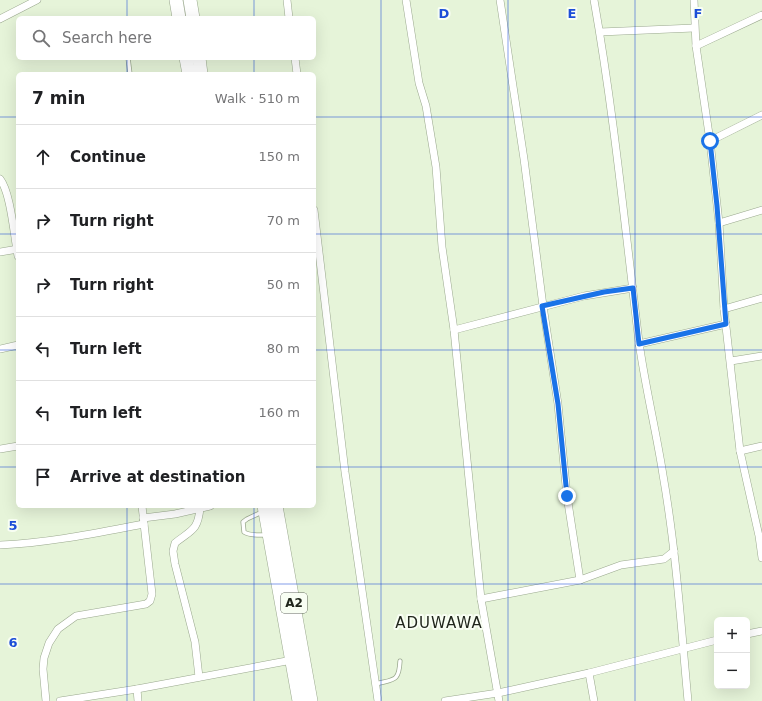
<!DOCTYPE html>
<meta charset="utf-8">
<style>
body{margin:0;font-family:"DejaVu Sans",sans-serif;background:#f2f2f2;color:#202124}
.controls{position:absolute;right:12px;bottom:12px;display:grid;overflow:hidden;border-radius:6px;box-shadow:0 4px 16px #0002}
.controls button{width:36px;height:36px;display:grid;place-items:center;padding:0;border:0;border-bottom:1px solid #e0e0e0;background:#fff;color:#202124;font:20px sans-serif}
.stop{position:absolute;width:12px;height:12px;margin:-9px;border:3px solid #1a73e8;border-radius:50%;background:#fff}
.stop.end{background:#1a73e8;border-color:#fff;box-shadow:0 1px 4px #0008}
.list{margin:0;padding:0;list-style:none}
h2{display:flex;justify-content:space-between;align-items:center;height:52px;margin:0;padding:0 16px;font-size:17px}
h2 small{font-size:13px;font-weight:400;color:#757577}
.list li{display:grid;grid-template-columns:26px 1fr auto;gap:12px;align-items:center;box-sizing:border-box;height:64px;padding:0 16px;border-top:1px solid #e0e0e0}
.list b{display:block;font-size:15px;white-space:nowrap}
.list em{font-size:13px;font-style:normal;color:#757577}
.icon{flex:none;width:22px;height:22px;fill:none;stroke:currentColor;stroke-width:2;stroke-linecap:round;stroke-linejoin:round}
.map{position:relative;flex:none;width:762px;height:701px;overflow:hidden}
.search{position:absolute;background:#fff;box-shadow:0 4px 16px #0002;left:16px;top:16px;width:300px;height:44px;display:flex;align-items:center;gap:10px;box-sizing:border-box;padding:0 14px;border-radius:6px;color:#757577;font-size:15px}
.panel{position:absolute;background:#fff;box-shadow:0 4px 16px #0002;left:16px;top:72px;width:300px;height:436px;border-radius:6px}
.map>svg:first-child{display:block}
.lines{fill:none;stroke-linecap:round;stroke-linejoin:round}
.lane-casing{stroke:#9aa88e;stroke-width:5}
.street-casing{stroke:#9aa88e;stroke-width:8}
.highway-casing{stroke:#9aa88e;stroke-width:14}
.lane{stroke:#fff;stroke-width:3.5}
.street{stroke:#fff;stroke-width:7}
.highway{stroke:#fff;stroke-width:13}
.route{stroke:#1a73e8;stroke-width:5}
.grid{fill:none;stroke:#1d4ed8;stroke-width:1;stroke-opacity:0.55}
.labels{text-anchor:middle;stroke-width:4;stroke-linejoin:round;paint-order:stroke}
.shield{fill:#f8fef3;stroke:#61675c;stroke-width:1}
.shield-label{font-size:12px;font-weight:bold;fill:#20261c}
.quarter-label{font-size:15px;letter-spacing:1px;fill:#20261c;stroke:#f8fef3}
.grid-label{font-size:13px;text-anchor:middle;font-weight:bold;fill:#1d4ed8;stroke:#f8fef3;stroke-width:4;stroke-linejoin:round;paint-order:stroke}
</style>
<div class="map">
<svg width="762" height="701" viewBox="0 0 762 701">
<rect width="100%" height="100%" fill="#e6f4d9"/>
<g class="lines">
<g class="lane-casing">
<g id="lane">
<path d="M128 58 130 74"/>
<path d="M262 512 247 519 243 522 244 532C250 536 258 535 266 535"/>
<path d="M376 684C394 679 399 682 400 661"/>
</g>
</g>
<g class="street-casing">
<g id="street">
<path d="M287 0 289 18"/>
<path d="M406 0 419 83 426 106 436 167 442 247 454 330 481 599 499 701"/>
<path d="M500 0 524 159 543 306 558 404 567 496 580 580"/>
<path d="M594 0C614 113 625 228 639 342 645 386 656 430 663 475 676 549 681 626 688 701"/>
<path d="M694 0 696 46 710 141 719 223 724 309 740 451 759 536 762 558"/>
<path d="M0 19 37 0"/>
<path d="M600 32 694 28"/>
<path d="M696 46 762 15"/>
<path d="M295 58 297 74"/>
<path d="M710 141 762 115"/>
<path d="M0 179C11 193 14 237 18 256"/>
<path d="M314 210 345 472 378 701"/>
<path d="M719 223 762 210"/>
<path d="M0 252 18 249"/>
<path d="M724 309 762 298"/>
<path d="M454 330 584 296 633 288"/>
<path d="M639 344 726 324"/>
<path d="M0 349 18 345"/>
<path d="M731 361 762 356"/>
<path d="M0 449 18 446"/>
<path d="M740 451 762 446"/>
<path d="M143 518 175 514 210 506"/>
<path d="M0 545C48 543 96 533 144 524"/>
<path d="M481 599 580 580 621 565 664 559 674 551"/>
<path d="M747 634 762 631"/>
<path d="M589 673 594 701"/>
<path d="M199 677 195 642 175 564 173 551 175 543C191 530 198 531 200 508"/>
<path d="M137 689 138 701"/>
<path d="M46 701 43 669 44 658 49 643 58 629 76 616 146 604 150 601 152 594 142 506"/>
<path d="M60 701 137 689 292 660"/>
<path d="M445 701 498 693 589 673 717 640"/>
</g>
</g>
<g class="highway-casing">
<g id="highway">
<path d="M176 0 179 18"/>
<path d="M190 0 193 18"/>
<path d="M186 58 189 74"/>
<path d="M199 58 201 74"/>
<path d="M264 506 299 701"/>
<path d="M276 506 311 701"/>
</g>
</g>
<use href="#lane" class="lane"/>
<use href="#street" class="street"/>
<use href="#highway" class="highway"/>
</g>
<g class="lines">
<path class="route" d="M567 496 558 404 542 306 604 292 633 288 639 344 726 324 717 206 710 141"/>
</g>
<path class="grid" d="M127 0V18M254 0V18M381 0V701M508 0V701M635 0V701M127 58V74M254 58V74M0 117H18M314 117H762M0 234H18M314 234H762M0 350H18M314 350H762M0 467H18M314 467H762M127 506V701M254 506V701M0 584H762"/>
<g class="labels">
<rect class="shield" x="281" y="593" width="26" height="20" rx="3"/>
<g class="shield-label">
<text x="294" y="607">A2</text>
</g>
<g class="quarter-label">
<text x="439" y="628">ADUWAWA</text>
</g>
</g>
<g class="grid-label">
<text x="444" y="18">D</text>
<text x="572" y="18">E</text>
<text x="698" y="18">F</text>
<text x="13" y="530">5</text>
<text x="13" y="647">6</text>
</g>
</svg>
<div class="controls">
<button>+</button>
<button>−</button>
</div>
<div class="stop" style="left:710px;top:141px"></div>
<div class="stop end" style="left:567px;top:496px"></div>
<div class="search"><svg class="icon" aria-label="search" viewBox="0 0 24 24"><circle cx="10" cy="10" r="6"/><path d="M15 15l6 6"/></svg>Search here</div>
<section class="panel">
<h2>7 min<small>Walk · 510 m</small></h2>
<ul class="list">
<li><svg class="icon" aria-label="ahead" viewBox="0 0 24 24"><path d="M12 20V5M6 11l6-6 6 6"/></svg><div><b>Continue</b></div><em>150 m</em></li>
<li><svg class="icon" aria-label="right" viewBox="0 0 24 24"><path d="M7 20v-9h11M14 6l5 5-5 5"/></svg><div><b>Turn right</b></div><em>70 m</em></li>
<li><svg class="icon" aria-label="right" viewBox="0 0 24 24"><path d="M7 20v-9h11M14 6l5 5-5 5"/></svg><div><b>Turn right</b></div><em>50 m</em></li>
<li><svg class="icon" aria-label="left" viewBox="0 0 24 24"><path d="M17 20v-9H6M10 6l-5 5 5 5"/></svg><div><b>Turn left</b></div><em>80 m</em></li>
<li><svg class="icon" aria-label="left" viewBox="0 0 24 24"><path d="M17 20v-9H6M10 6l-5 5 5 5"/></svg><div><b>Turn left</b></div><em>160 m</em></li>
<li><svg class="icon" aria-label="arrive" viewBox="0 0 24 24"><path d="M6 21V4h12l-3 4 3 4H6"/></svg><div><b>Arrive at destination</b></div></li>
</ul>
</section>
</div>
